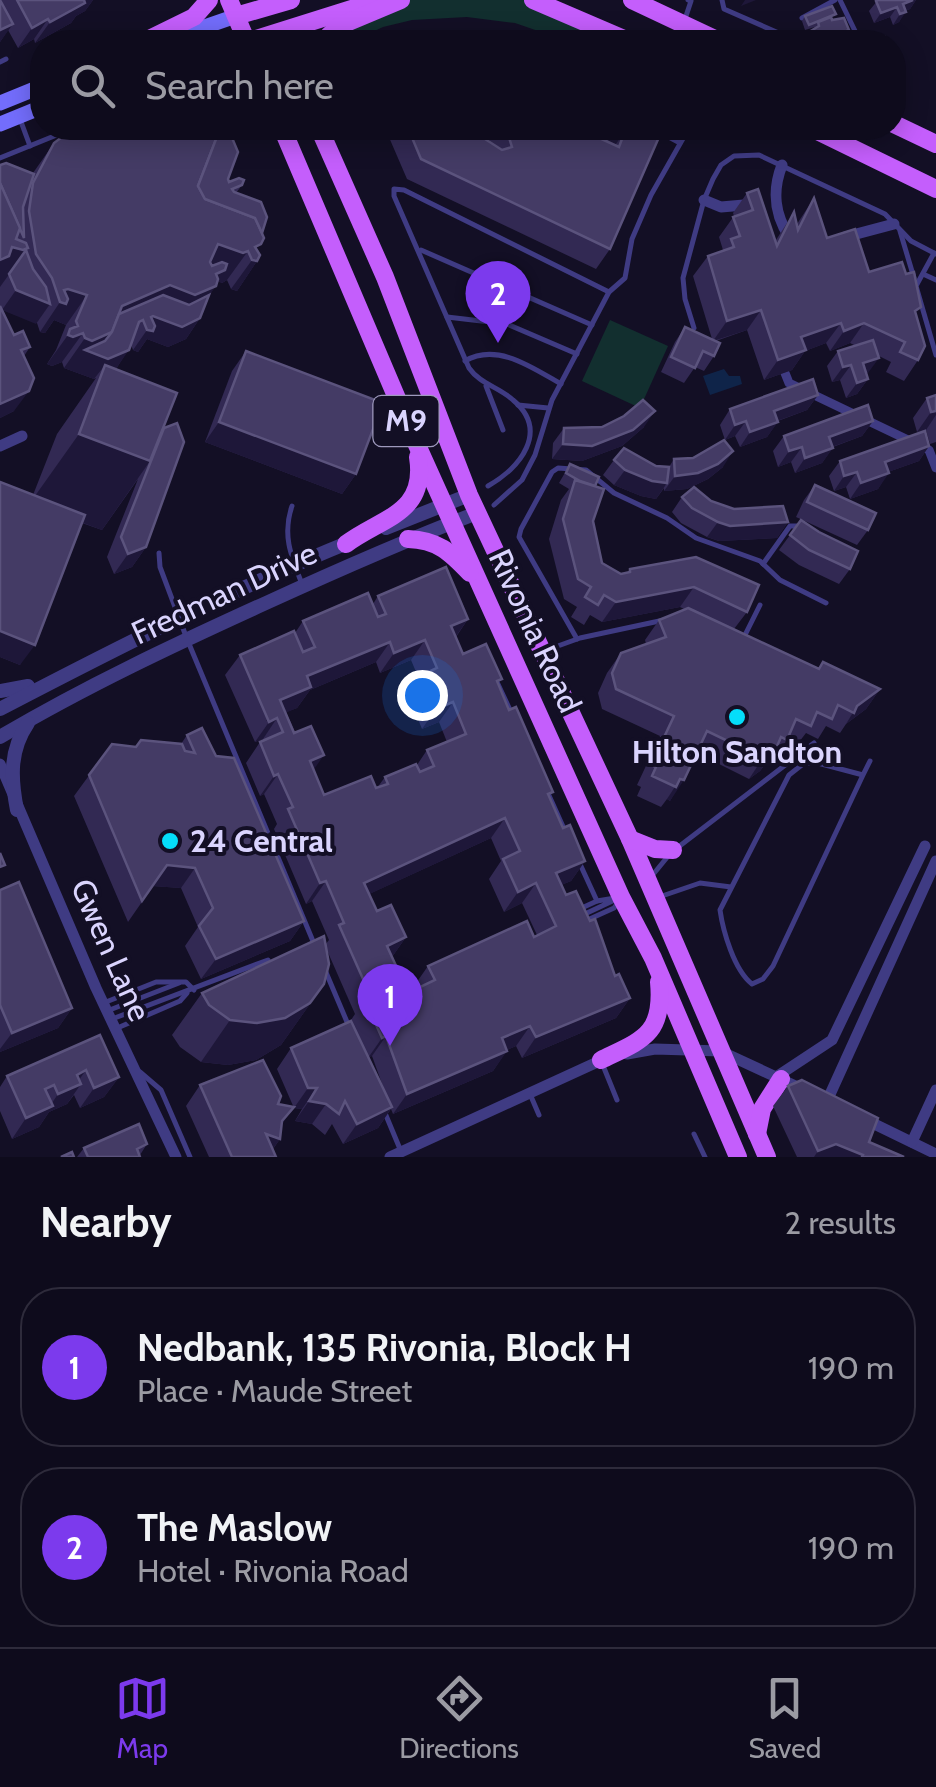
<!DOCTYPE html>
<meta charset="utf-8">
<style>
body{margin:0;font-family:Cabin,sans-serif;background:#1c1929;color:#f1f3f6}
.you{position:absolute;left:422px;top:695px;width:35px;height:35px;margin:-25px;border:8px solid #fff;border-radius:50%;background:#1a73e8;box-shadow:0 0 0 15px #1a73e833}
.badge{display:grid;place-items:center;width:65px;height:65px;border-radius:50%;background:#7c3aed;color:#fff;font-size:32px;font-weight:700}
.pin{position:absolute;translate:-50% -82px;filter:drop-shadow(0 2px 5px #0008)}
.pin::after{content:'';position:absolute;top:52px;width:35px;height:30px;background:inherit;clip-path:polygon(0 0,100% 0,50% 100%)}
.list{margin:0;padding:0;list-style:none}
h2{display:flex;justify-content:space-between;align-items:center;height:130px;margin:0;padding:0 40px;font-size:42px}
h2 small{font-size:32px;font-weight:400;color:#9b9ba3}
.list li{display:grid;grid-template-columns:65px 1fr auto;gap:30px;align-items:center;box-sizing:border-box;height:160px;margin:0 20px 20px;padding:0 20px;border:2px solid #2e2b3b;border-radius:40px}
.list b{display:block;font-size:38px;white-space:nowrap}
.list p{margin:0;font-size:32px;white-space:nowrap;color:#9b9ba3}
.list em{font-size:32px;font-style:normal;color:#9b9ba3}
.icon{flex:none;width:55px;height:55px;fill:none;stroke:currentColor;stroke-width:2;stroke-linecap:round;stroke-linejoin:round}
.map{position:relative;flex:none;width:936px;height:1157px;overflow:hidden}
.search{position:absolute;background:#0e0b1c;box-shadow:0 5px 25px #0003;left:30px;right:30px;top:30px;height:110px;display:flex;align-items:center;gap:25px;box-sizing:border-box;padding:0 35px;border-radius:40px;color:#9b9ba3;font-size:38px}
.sheet{height:490px;background:#0e0b1c}
nav{display:flex;justify-content:space-around;align-items:center;box-sizing:border-box;height:140px;border-top:2px solid #2e2b3b;background:#0e0b1c;font-size:28px;color:#9b9ba3}
nav a{display:grid;justify-items:center;gap:5px}
nav .on{color:#7c3aed}
.map>svg:first-child{display:block}
.green{fill:#122f2f}
.water{fill:#0f2449}
.lines{fill:none;stroke-linecap:round;stroke-linejoin:round}
.service{stroke:#3f3b83;stroke-width:5}
.pedestrian{stroke:#3f3b83;stroke-width:9}
.minor{stroke:#3f3b83;stroke-width:11}
.tertiary{stroke:#3f3b83;stroke-width:14}
.secondary{stroke:#736dfc;stroke-width:15}
.primary{stroke:#c45efc;stroke-width:18}
.wall{fill:#322953;fill-rule:evenodd}
.shaded-wall{fill:#1e1739}
.building{fill:#443b65;stroke:#5b537d;stroke-width:2.5;fill-rule:evenodd}
.poi-dot{fill:#05ddfa;stroke:#130f25;stroke-width:4}
.labels{text-anchor:middle;stroke-width:8;stroke-linejoin:round;paint-order:stroke}
.shield{fill:#130f25;stroke:#9e99bd;stroke-width:2.5}
.shield-label{font-size:30px;font-weight:bold;fill:#dad4fe}
.street-label{font-size:32px;fill:#dad4fe;stroke:#130f25}
.poi-label{font-size:32px;font-weight:bold;fill:#dad4fe;stroke:#130f25}
</style>
<div class="map">
<svg width="936" height="1157" viewBox="0 0 936 1157">
<rect width="100%" height="100%" fill="#130f25"/>
<g class="green">
<path d="M403 0H529L633 42H570L515 23 467 17 412 20 383 27 351 42H319Z"/>
<path d="M610 320 668 346 640 408 582 381Z"/>
</g>
<path class="water" d="M724 369 729 376H740L742 384 710 395 703 376Z"/>
<g class="lines">
<g class="service">
<path d="M722 0 724 9 781 34"/>
<path d="M840 0 857 35"/>
<path d="M802 18 835 0"/>
<path d="M684 22 691 1 688 0"/>
<path d="M0 62 6 59"/>
<path d="M20 119 30 146"/>
<path d="M652 128 680 143"/>
<path d="M597 140 604 128"/>
<path d="M0 158 74 128"/>
<path d="M900 231 914 278"/>
<path d="M421 250 592 325"/>
<path d="M934 253 916 286 936 355"/>
<path d="M923 274 936 280"/>
<path d="M447 317 507 324 577 354"/>
<path d="M694 328 685 299 683 278 704 200 713 179 721 165 734 156 759 155 885 214 911 241 936 254"/>
<path d="M465 361C497 342 533 368 561 384"/>
<path d="M486 386 503 430"/>
<path d="M518 405 548 408"/>
<path d="M488 486C520 468 550 431 513 400 499 387 480 384 469 368L394 196V189L404 190 609 292"/>
<path d="M494 505 522 480 535 455 552 400 609 292 625 278 632 239 651 195 689 128"/>
<path d="M292 506C282 535 291 556 302 584"/>
<path d="M159 553 160 567 187 639 315 946"/>
<path d="M763 564 790 526H800"/>
<path d="M741 637H744L760 605"/>
<path d="M577 639 519 537 521 529 552 472 558 468 586 470 614 493 667 518 696 538 760 561 780 580 826 603"/>
<path d="M544 651 580 638 664 620"/>
<path d="M497 682 511 712"/>
<path d="M863 775 814 762 803 764 789 775 720 910C723 931 734 970 752 984L763 979 773 966 863 775 870 761"/>
<path d="M547 791 565 831"/>
<path d="M677 848 814 743"/>
<path d="M580 864 597 901"/>
<path d="M651 877 669 855"/>
<path d="M662 896 700 883 731 887"/>
<path d="M621 897 555 928 551 922 597 901Z"/>
<path d="M583 922 614 908 617 904"/>
<path d="M325 970 350 1029"/>
<path d="M106 1002 156 982H186L194 990"/>
<path d="M107 1011 179 983"/>
<path d="M112 1019 268 960"/>
<path d="M115 1029 180 1001 187 993"/>
<path d="M602 1063 617 1100"/>
<path d="M140 1072 161 1090 190 1157"/>
<path d="M530 1094 539 1115"/>
<path d="M385 1113 400 1149"/>
<path d="M694 1134 705 1157"/>
</g>
<path class="pedestrian" d="M785 373 789 383 929 450 936 468"/>
<g class="minor">
<path d="M782 165C772 191 774 214 790 238"/>
<path d="M704 200 721 207 744 205 750 212"/>
<path d="M845 237 894 224"/>
<path d="M0 446 22 436"/>
<path d="M0 764 96 988 176 1157"/>
<path d="M627 1054 655 1049 720 1051 804 1090"/>
<path d="M776 1077 832 1040 925 846"/>
<path d="M827 1101 936 861"/>
<path d="M862 1118 936 1154"/>
<path d="M912 1142 936 1090"/>
<path d="M390 1157 604 1059"/>
</g>
<g class="tertiary">
<path d="M386 528 469 495"/>
<path d="M0 691 28 686"/>
<path d="M0 709C115 649 231 590 352 541"/>
<path d="M0 737C86 686 176 644 266 603 336 571 406 540 477 513"/>
<path d="M17 810C11 779 9 751 28 723"/>
</g>
<g class="secondary">
<path d="M161 42 236 16"/>
<path d="M0 103 42 86"/>
<path d="M0 124 42 107"/>
</g>
<g class="primary">
<path d="M229 0 247 42"/>
<path d="M533 0 631 42"/>
<path d="M632 0 721 42"/>
<path d="M236 16 291 0"/>
<path d="M143 42 194 17 209 0"/>
<path d="M247 42 380 0"/>
<path d="M322 42 339 26 401 0"/>
<path d="M894 124 936 144"/>
<path d="M282 128 413 436 621 897 653 958 738 1157"/>
<path d="M319 128 385 277 469 495 630 839 767 1157"/>
<path d="M811 128 936 189"/>
<path d="M408 539C438 540 450 552 470 573"/>
<path d="M346 544C382 517 427 514 418 457"/>
<path d="M630 839 655 849 673 850"/>
<path d="M601 1060C642 1040 664 1035 659 982"/>
<path d="M757 1134 762 1109 781 1079"/>
</g>
</g>
<g class="wall">
<path d="M0 0H93L85 11 76 16 71 23 35 43 34 39 18 48 8 30 0 42Z"/>
<path d="M878 0H916L910 9 905 11 899 22 893 25 890 17 874 23 869 11Z"/>
<path d="M805 16 832 20 842 40 837 42H802L815 27 805 30 802 21Z"/>
<path d="M74 128H215L228 179 229 182 242 185 236 193 257 250V261L237 291 231 289 227 280 222 283 218 281 209 295 200 318 186 339 168 347 147 339 138 352 133 350 131 345 116 369 161 432 146 547 132 567 114 574 107 557 138 479 102 530 82 523 20 665 0 657V482L33 495 57 434 96 378 94 379 64 368 62 362 52 366 47 364 56 350 66 325 54 320 45 333 40 332 37 323 3 310 14 335 30 347 24 356 14 411 0 418V165L33 173 54 143Z"/>
<path d="M385 128H446L448 132 490 143 486 128H593L595 136 606 141 613 128H663L610 249 596 269 407 179Z"/>
<path d="M747 193 776 240 794 212 797 224 814 198 827 238 869 272 916 314 918 360 904 381 886 372 891 362 879 356 866 374 868 379 857 394 846 398 840 380 832 382 827 366 838 351 856 346 850 343 830 351 826 343 805 351 792 370 764 380 747 330 716 341 714 356 704 371 695 367 684 383 661 372 675 342 685 327 712 339 693 276 708 256 723 250 719 237 734 216 733 213Z"/>
<path d="M246 351 356 474 342 494 205 442 232 371Z"/>
<path d="M818 395 807 410 778 421 767 437 740 447 735 436 725 440 720 425 730 409Z"/>
<path d="M936 395V442L930 444 926 430 917 432 913 418 927 398Z"/>
<path d="M873 421 862 436 833 447 822 463 795 473 791 462 778 467 773 451 784 436Z"/>
<path d="M602 427H644L622 446 582 461 552 459 553 443 564 428Z"/>
<path d="M929 446 919 461 888 472 878 489 850 499 846 487 834 491 829 476 840 461Z"/>
<path d="M674 459 723 467 708 479 687 489 664 491V488L656 499 641 496 614 485 603 475 614 460 669 467Z"/>
<path d="M570 464 595 486 593 521 602 563 621 574 627 573 630 569 696 557 747 612 734 629 818 668 823 662 880 689 866 709 846 724 840 733 826 726 818 739 806 733 796 746 786 742 773 761 769 759 760 771 749 779 697 753 670 801 667 799 661 807 637 796 641 787 637 785 660 736 602 709 598 693 607 673 621 653 646 644 645 640 659 620 684 609 680 607 602 622 590 615 584 625 571 617 577 607 564 599 549 539 561 500 569 489 559 483Z"/>
<path d="M815 485 868 530 857 545 796 517 804 500Z"/>
<path d="M682 497 711 501 734 509 788 522 777 538 719 541 707 537 681 523 672 512Z"/>
<path d="M801 520 850 569 839 584 799 565 779 550Z"/>
<path d="M378 596 468 619 456 637 463 654 498 684 563 828 585 861 571 881 561 885 566 895 630 998 616 1018 522 1058 516 1046 507 1050 493 1071 393 1114 391 1109 378 1128 343 1144 332 1124 325 1135 312 1124 295 1121 302 1109 294 1108 277 1069 291 1048 351 1020 355 1014 326 948 324 984 281 1045 256 1060 228 1065 201 1062 180 1047 172 1035 202 993 325 945 329 940 312 901 306 904 274 829 277 824 264 794 260 796 246 763 260 742 264 741 263 739 255 742 225 675 240 655 295 633 303 621 373 604ZM411 660 419 679 408 695 422 729 439 722 447 742 427 750 417 765 385 777 377 788 324 795 286 712 297 708 310 690 376 662 380 673ZM491 838 501 861 489 879 504 912 522 903 537 935 428 966 414 986V990L402 979 392 957 406 937 377 911 369 894ZM372 1056 385 1092 369 1057Z"/>
<path d="M187 735 216 756 304 921 290 941 201 979 185 946 198 927 181 888 153 886 128 922 74 796 112 744 136 747 181 744Z"/>
<path d="M0 890 72 1008 58 1028 0 1052Z"/>
<path d="M100 1035 119 1077 104 1097 80 1108 74 1095 67 1104 49 1112 39 1127 12 1139 0 1111V1087L7 1076Z"/>
<path d="M200 1085 278 1104 282 1124 280 1139 273 1149 276 1157H209L186 1106Z"/>
<path d="M788 1086 869 1142 904 1157H797L773 1106Z"/>
<path d="M147 1144 140 1155V1157H77L84 1148Z"/>
</g>
<g class="shaded-wall">
<path d="M83 0H93L85 11 76 16 71 23 35 43 50 22Z"/>
<path d="M745 0H756L741 6Z"/>
<path d="M913 0H916L910 9 899 13 903 4Z"/>
<path d="M897 7 890 17 874 23 881 13Z"/>
<path d="M906 12 899 22 893 25 900 14Z"/>
<path d="M48 19 34 39 18 48 32 28Z"/>
<path d="M13 24 0 42V30Z"/>
<path d="M849 30 842 40 837 42 835 36Z"/>
<path d="M617 128 625 131 611 151 603 148Z"/>
<path d="M218 244 248 251 227 280 222 283 217 281 216 286 195 315 200 318 186 339 168 347 147 339 138 352 133 350 147 330 151 317 109 333 122 306 197 273Z"/>
<path d="M12 247 28 248 0 287V260Z"/>
<path d="M252 260 257 261 237 291 231 289Z"/>
<path d="M68 289 87 295 66 325 54 320 45 333 40 332 60 302 64 290Z"/>
<path d="M16 290 50 304 36 324 2 310Z"/>
<path d="M761 310 747 330 713 341 727 321Z"/>
<path d="M841 323 826 343 805 351 792 370 764 380 778 360 801 337Z"/>
<path d="M864 323 850 343 830 351 844 331Z"/>
<path d="M112 332 129 350 115 370 105 365 94 379 64 368 85 338Z"/>
<path d="M83 333 62 362 52 366 47 364 68 335Z"/>
<path d="M879 358 868 373 855 377 863 363Z"/>
<path d="M851 365 840 380 832 382 843 367Z"/>
<path d="M868 379 857 394 846 398 857 383Z"/>
<path d="M29 391 14 411 0 418V404Z"/>
<path d="M818 395 807 410 763 426 774 411Z"/>
<path d="M655 411 644 427 622 446 582 461 552 459 563 444Z"/>
<path d="M936 411V415L926 430 917 432 931 412Z"/>
<path d="M746 421 735 436 725 440 735 425Z"/>
<path d="M873 421 862 436 818 452 829 437Z"/>
<path d="M219 422 356 474 342 494 205 442Z"/>
<path d="M778 422 767 437 740 447 750 432Z"/>
<path d="M79 434 150 461 102 530 30 503Z"/>
<path d="M929 446 919 461 874 477 885 462Z"/>
<path d="M802 447 791 462 778 467 789 451Z"/>
<path d="M833 448 822 463 795 473 805 458Z"/>
<path d="M733 451 723 467 708 479 687 489 664 491 675 476Z"/>
<path d="M625 470 667 483 656 499 641 496 614 485Z"/>
<path d="M857 472 846 487 834 491 844 476Z"/>
<path d="M889 473 878 489 850 499 861 483Z"/>
<path d="M718 522H788L777 538 719 541 707 537Z"/>
<path d="M146 547 132 567 114 574 128 554Z"/>
<path d="M694 587 680 607 602 622 616 602Z"/>
<path d="M468 619 454 639 451 626Z"/>
<path d="M0 631 35 645 20 665 0 657Z"/>
<path d="M425 640 411 660 380 673 394 653Z"/>
<path d="M390 642 376 662 310 690 297 708 266 721 280 700 307 676Z"/>
<path d="M880 689 866 709 846 724 857 706Z"/>
<path d="M453 702 439 722 422 729 436 709Z"/>
<path d="M277 718 263 739 255 742 269 722Z"/>
<path d="M775 751 760 771 749 779 763 758Z"/>
<path d="M324 755 310 775V761Z"/>
<path d="M278 774 264 794 260 796 274 776Z"/>
<path d="M680 779 684 780 670 801 667 799Z"/>
<path d="M505 818 491 838 350 903 364 883Z"/>
<path d="M585 861 571 881 542 893 556 873Z"/>
<path d="M167 865 195 868 181 888 152 886Z"/>
<path d="M326 881 312 901 306 904 320 883Z"/>
<path d="M536 883 522 903 504 912 518 892Z"/>
<path d="M304 921 290 941 201 979 216 959Z"/>
<path d="M406 937 392 957 387 946Z"/>
<path d="M324 984 281 1045 256 1060 228 1065 201 1062 230 1020Z"/>
<path d="M630 998 616 1018 522 1058 536 1037Z"/>
<path d="M72 1008 58 1028 0 1052V1049L12 1033Z"/>
<path d="M530 1026 516 1046 488 1058 502 1038Z"/>
<path d="M386 1036 372 1056 368 1058 382 1038Z"/>
<path d="M507 1051 493 1071 393 1114 407 1094Z"/>
<path d="M86 1070 74 1087 81 1084 67 1104 49 1112 39 1127 12 1139 26 1118 48 1109 58 1094 77 1075Z"/>
<path d="M119 1077 104 1097 80 1108 94 1088Z"/>
<path d="M308 1088H317L302 1109 294 1108Z"/>
<path d="M309 1101 326 1104 312 1124 295 1121Z"/>
<path d="M294 1107 280 1127V1139L267 1157 266 1134Z"/>
<path d="M392 1107 378 1128 343 1144 357 1124Z"/>
<path d="M836 1144 863 1155 862 1157H814L818 1151Z"/>
</g>
<g class="building">
<path d="M0 0 13 24 0 30Z"/>
<path d="M17 0H84L85 3 50 22 48 19 32 28Z"/>
<path d="M878 0H913L903 4 906 12 900 14 897 7 881 13 876 1Z"/>
<path d="M832 6 836 14 809 25 805 16Z"/>
<path d="M831 17 832 20 844 18 849 30 835 36 838 42H831L829 38 819 42H813L809 32 819 26 818 22Z"/>
<path d="M871 36 873 40 885 37 887 42H858Z"/>
<path d="M74 128H176L174 133 177 135 180 128H215L218 134 198 186 205 199 255 218 264 238 261 244 255 247 260 255 257 261 252 260 248 251 243 253 218 244 210 262 212 266 222 262 227 264 225 270 216 274 218 279 216 286 195 295 170 285 122 306 112 332 92 341 85 338 83 333 73 337 68 335 70 329 78 326 76 321 87 295 68 289 64 290 68 299 66 304 60 302 52 278 36 254 29 211 33 183 54 143Z"/>
<path d="M215 128 230 133 238 152 228 179 229 182 239 178 244 180 242 185 232 189 234 192 261 202 267 217 262 233 255 218 205 199 198 186 218 134Z"/>
<path d="M408 128H446L448 132 468 128 502 150 512 147 506 128H593L595 136 619 147 625 131 617 128H663L610 249 421 159Z"/>
<path d="M6 163 34 174 23 207 24 238 0 183V165Z"/>
<path d="M0 183 20 228 16 239 26 243 28 248 23 250 12 247 9 256 0 260Z"/>
<path d="M758 189 777 246 794 212 798 230 814 198 827 238 855 229 869 272 902 262 906 274 914 272 921 307 915 311 925 346 918 360 900 352 905 342 864 323 844 331 841 323 801 337 806 350 778 360 761 310 727 321 708 256 734 247 731 239 740 236 733 217 753 210 747 193Z"/>
<path d="M26 250 33 269 46 287 50 304 16 290 9 274Z"/>
<path d="M163 295 189 305 209 295 200 318 182 327 153 316 151 317 155 326 153 331 147 330 143 320 139 322 129 350 108 359 85 350 105 341 112 332 119 314Z"/>
<path d="M0 306 14 335 23 331 30 347 21 350 34 378 29 391 0 404Z"/>
<path d="M685 327 720 343 714 356 703 351 695 368 671 357Z"/>
<path d="M873 340 879 358 863 363 868 379 857 383 851 365 843 367 838 351Z"/>
<path d="M246 351 383 403 356 474 219 422Z"/>
<path d="M105 365 177 393 150 461 79 434Z"/>
<path d="M813 379 818 395 774 411 778 422 750 432 746 421 735 425 730 409Z"/>
<path d="M936 395V411L931 412 927 398Z"/>
<path d="M643 400 655 411 633 430 592 446 563 444 564 428 602 427 624 416Z"/>
<path d="M868 405 873 421 829 437 833 448 805 458 802 447 789 451 784 436Z"/>
<path d="M177 423 184 442 146 547 128 554 121 537 164 428Z"/>
<path d="M925 431 929 446 885 462 889 473 861 483 857 472 844 476 840 461Z"/>
<path d="M724 440 733 451 718 464 698 473 675 476 674 459 693 458Z"/>
<path d="M624 448 656 466 669 467 667 483 652 481 625 470 614 460Z"/>
<path d="M570 464 599 477 595 486 580 481 566 473Z"/>
<path d="M575 480 604 489 593 521 602 563 621 574 630 572V569L696 557 759 585 747 612 694 587 616 602 604 595 598 605 585 597 591 587 578 579 563 519Z"/>
<path d="M0 482 85 515 35 645 0 631Z"/>
<path d="M815 485 876 513 868 530 807 502Z"/>
<path d="M694 487 711 501 734 509 783 506 788 522 730 526 718 522 692 508 682 497Z"/>
<path d="M801 520 819 532 858 551 850 569 809 550 790 535Z"/>
<path d="M446 567 468 619 451 626 463 654 486 644 502 679 497 681 509 710 516 707 553 792 548 794 563 828 570 825 585 861 556 873 566 895 576 891 590 921 595 919 615 976 619 974 630 998 536 1037 530 1026 502 1038 507 1051 407 1094 386 1036 382 1038 365 1000 371 997 339 925 344 923 326 881 320 883 288 809 293 807 278 774 274 776 260 742 283 732 277 718 269 722 240 655 294 631 303 652 315 647 303 621 368 593 378 617 386 614 378 596ZM425 640 437 668 422 675 436 709 453 702 466 734 427 750 434 766 420 772 416 764 385 777 388 784 376 788 371 776 324 795 310 761 324 755 311 726 294 733 280 700 311 687 307 676 390 642 394 653ZM505 818 520 851 503 859 518 892 536 883 556 926 534 937 527 921 428 966 435 980 414 990 408 976 402 979 387 946 406 937 391 905 377 911 364 883Z"/>
<path d="M688 608 819 669 823 662 880 689 857 706 854 713 838 705 832 719 817 712 811 726 796 719 787 740 781 737 775 751 763 758 707 731 684 780 680 779 676 787 652 776 656 767 651 765 674 716 616 689 612 673 621 653 666 637 659 620Z"/>
<path d="M202 728 216 756 234 758 304 921 216 959 199 926 213 908 195 868 167 865 142 901 89 775 112 744 136 747 141 740 182 744 185 751 195 753 187 735Z"/>
<path d="M0 853 5 865 0 867Z"/>
<path d="M19 882 72 1008 12 1033 0 1005V890Z"/>
<path d="M324 936 329 964 324 984 310 1003 285 1018 257 1023 230 1020 209 1005 202 993Z"/>
<path d="M351 1021 392 1107 357 1124 345 1101 339 1114 326 1104 309 1101 317 1088H308L291 1048Z"/>
<path d="M100 1035 119 1077 94 1088 86 1070 77 1075 81 1084 58 1094 54 1085 45 1089 53 1106 26 1118 7 1076Z"/>
<path d="M263 1060 281 1096 278 1104 294 1107 282 1121 280 1139 266 1134 276 1157H232L200 1085Z"/>
<path d="M802 1080 878 1118 869 1142 904 1157H862L863 1155 836 1144 818 1151 788 1086Z"/>
<path d="M139 1124 147 1144 137 1149 140 1157H88L84 1148Z"/>
<path d="M72 1152 74 1157H61Z"/>
</g>
<g class="poi-dot">
<circle cx="737" cy="717" r="10"/>
<circle cx="170" cy="841" r="10"/>
</g>
<g class="labels">
<rect class="shield" x="373.5" y="396" width="65" height="50" rx="8"/>
<g class="shield-label">
<text x="406" y="431">M9</text>
</g>
<g class="street-label">
<text transform="translate(224 593) rotate(-25)" y="11">Fredman Drive</text>
<text transform="translate(535 631) rotate(65)" y="11">Rivonia Road</text>
<text transform="translate(111 950) rotate(66)" y="11">Gwen Lane</text>
</g>
<g class="poi-label">
<text x="737" y="763">Hilton Sandton</text>
<text x="190" y="852" text-anchor="start">24 Central</text>
</g>
</g>
</svg>
<div class="you"></div>
<div class="pin badge" style="left:390px;top:1046px">1</div>
<div class="pin badge" style="left:498px;top:343px">2</div>
<div class="search"><svg class="icon" aria-label="search" viewBox="0 0 24 24"><circle cx="10" cy="10" r="6"/><path d="M15 15l6 6"/></svg>Search here</div>
</div>
<section class="sheet">
<h2>Nearby<small>2 results</small></h2>
<ul class="list">
<li><span class="badge">1</span><div><b>Nedbank, 135 Rivonia, Block H</b><p>Place · Maude Street</p></div><em>190 m</em></li>
<li><span class="badge">2</span><div><b>The Maslow</b><p>Hotel · Rivonia Road</p></div><em>190 m</em></li>
</ul>
</section>
<nav>
<a class="on"><svg class="icon" aria-label="map" viewBox="0 0 24 24"><path d="M3 6l6-2 6 2 6-2v14l-6 2-6-2-6 2zM9 4v14M15 6v14"/></svg>Map</a>
<a><svg class="icon" aria-label="directions" viewBox="0 0 24 24"><path d="M12 3l9 9-9 9-9-9zM9 14v-3h6M13 9l2 2-2 2"/></svg>Directions</a>
<a><svg class="icon" aria-label="saved" viewBox="0 0 24 24"><path d="M7 4h10v16l-5-4-5 4z"/></svg>Saved</a>
</nav>
